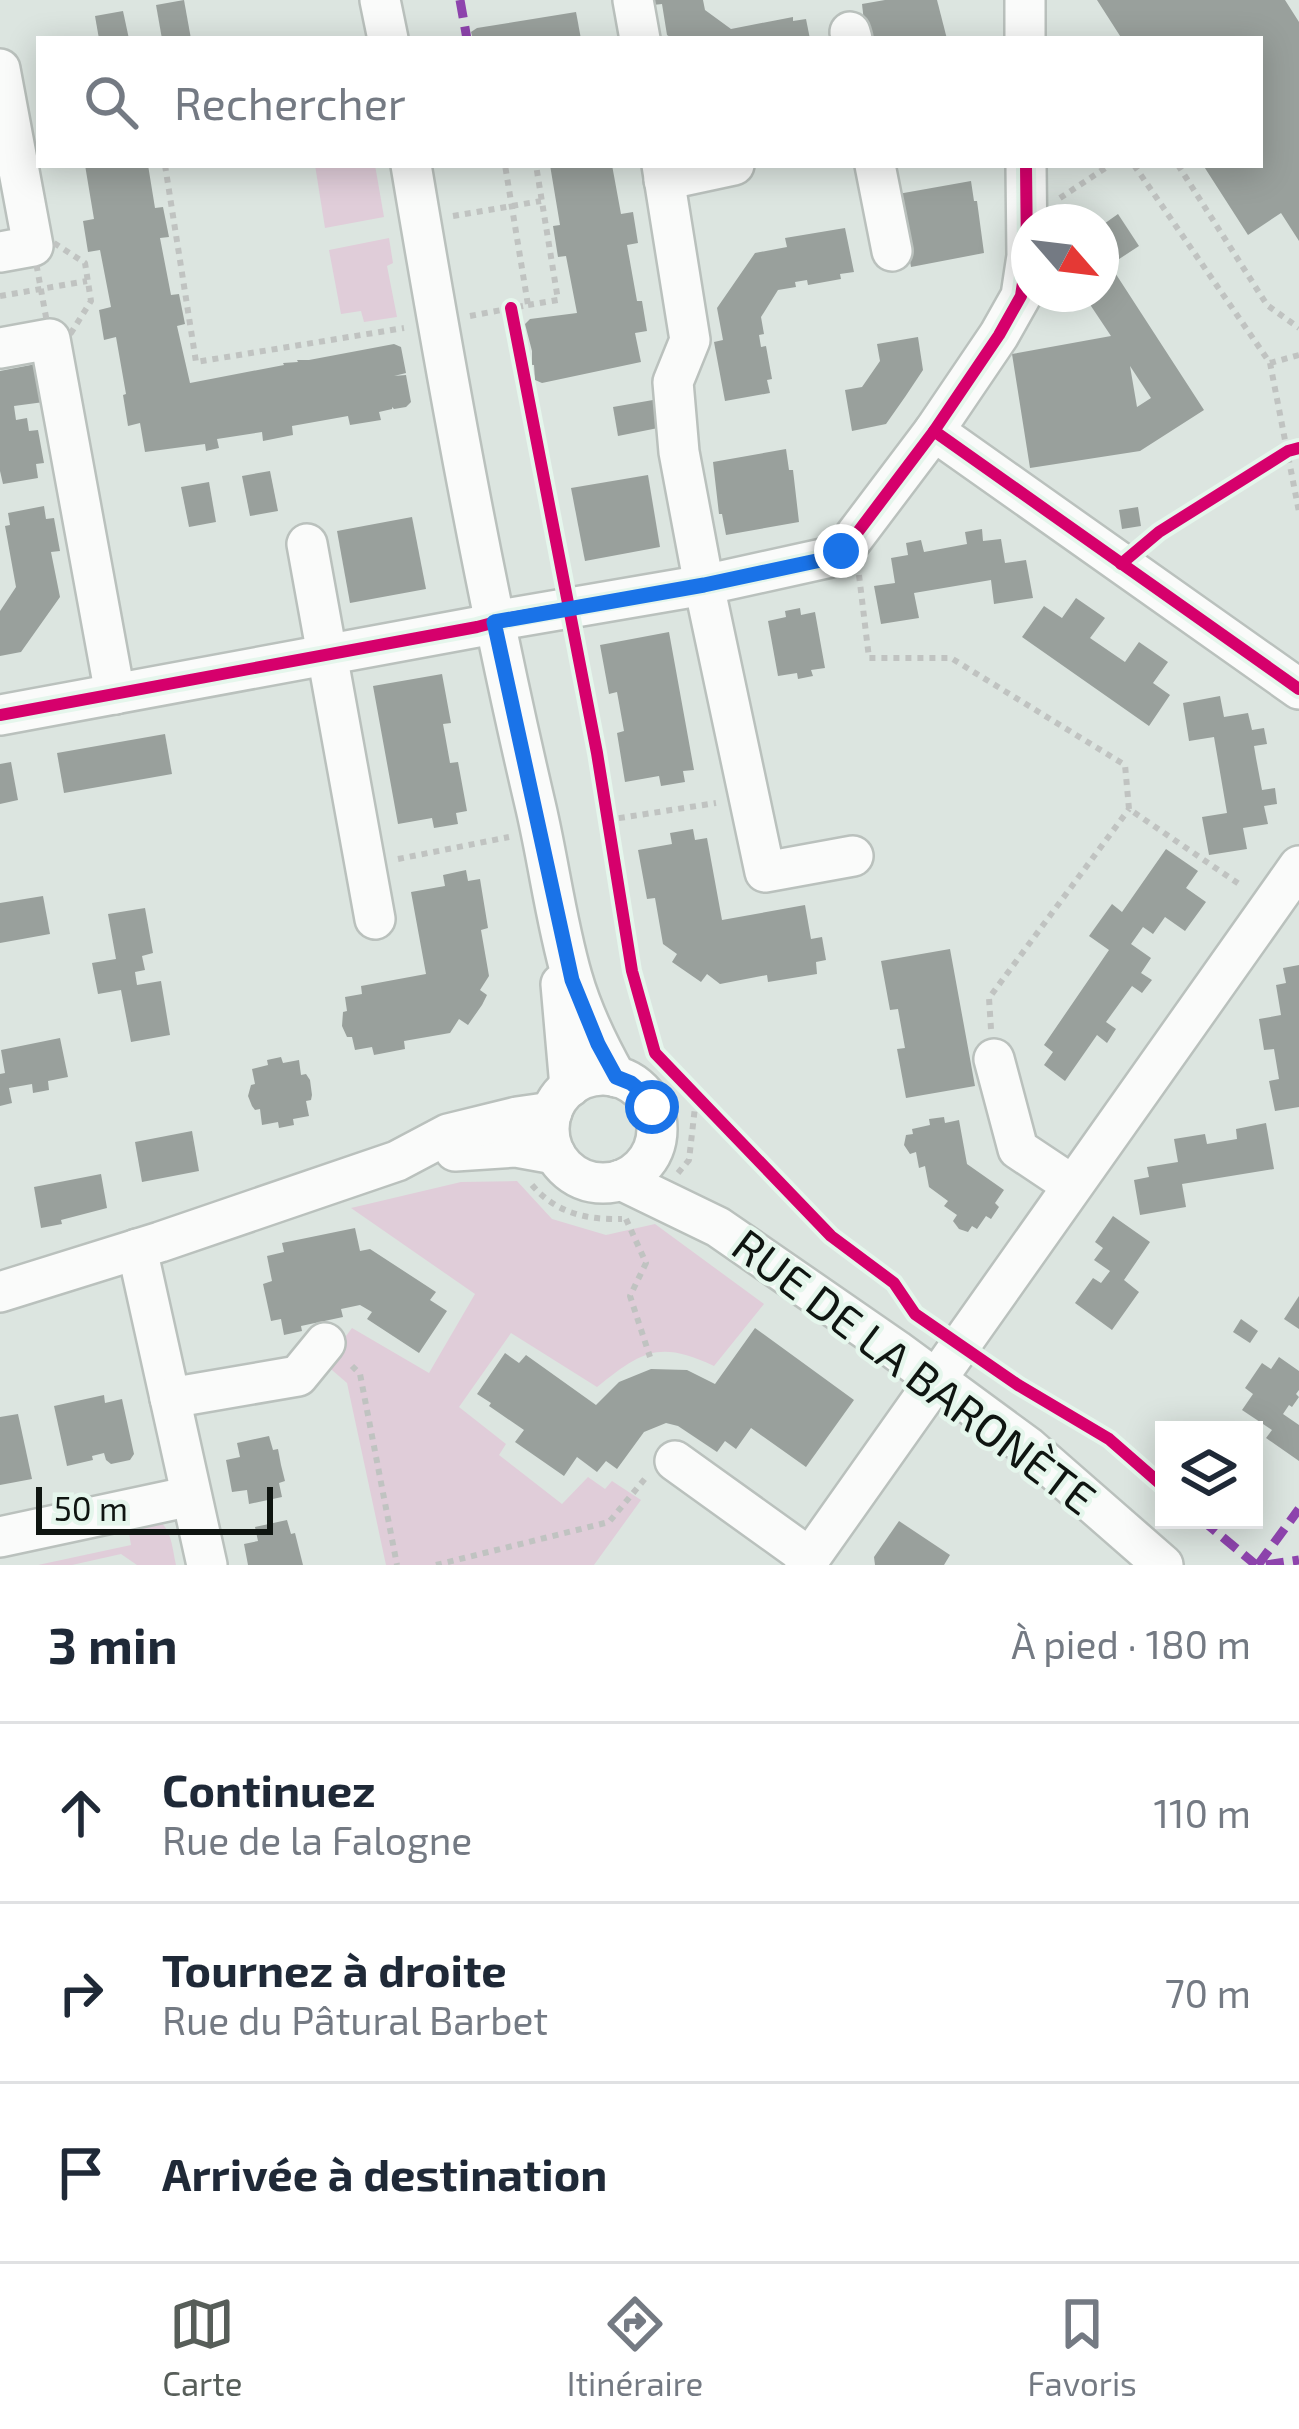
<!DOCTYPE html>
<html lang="fr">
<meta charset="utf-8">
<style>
body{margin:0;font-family:"Exo 2",sans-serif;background:#f6f6f7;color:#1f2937}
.controls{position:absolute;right:36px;bottom:36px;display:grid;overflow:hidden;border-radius:0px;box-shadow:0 6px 30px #0003}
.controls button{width:108px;height:108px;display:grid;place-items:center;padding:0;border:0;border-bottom:3px solid #e0e1e3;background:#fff;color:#1f2937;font:60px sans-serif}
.compass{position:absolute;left:1011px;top:204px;width:108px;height:108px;border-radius:50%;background:#fff;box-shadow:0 6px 30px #0003;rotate:118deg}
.scale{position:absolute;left:36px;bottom:30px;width:237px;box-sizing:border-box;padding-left:12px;border:6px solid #0f1511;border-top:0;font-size:33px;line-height:42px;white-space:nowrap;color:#0f1511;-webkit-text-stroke:9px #e5f6ec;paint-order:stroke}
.stop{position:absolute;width:36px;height:36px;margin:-27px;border:9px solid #1a73e8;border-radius:50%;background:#fff}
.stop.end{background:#1a73e8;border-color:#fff;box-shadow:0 3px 12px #0008}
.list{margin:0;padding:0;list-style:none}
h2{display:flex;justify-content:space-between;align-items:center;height:156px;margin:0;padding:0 48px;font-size:51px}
h2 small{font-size:39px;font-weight:400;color:#747a83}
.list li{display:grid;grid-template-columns:78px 1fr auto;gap:36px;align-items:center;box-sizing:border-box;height:180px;padding:0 48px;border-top:3px solid #e0e1e3}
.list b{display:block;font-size:45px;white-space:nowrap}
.list p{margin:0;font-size:39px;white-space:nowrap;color:#747a83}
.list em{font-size:39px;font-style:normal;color:#747a83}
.icon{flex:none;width:66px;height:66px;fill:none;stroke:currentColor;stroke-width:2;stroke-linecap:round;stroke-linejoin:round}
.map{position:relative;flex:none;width:1299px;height:1565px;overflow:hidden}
.search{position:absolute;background:#fff;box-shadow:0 6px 30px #0003;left:36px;right:36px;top:36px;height:132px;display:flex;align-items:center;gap:30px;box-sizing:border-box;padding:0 42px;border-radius:0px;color:#747a83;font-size:45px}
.sheet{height:696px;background:#fff}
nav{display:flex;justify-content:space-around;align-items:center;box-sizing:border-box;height:168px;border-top:3px solid #e0e1e3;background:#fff;font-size:33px;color:#747a83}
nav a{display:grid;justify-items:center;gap:6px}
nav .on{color:#575e59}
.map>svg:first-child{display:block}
.green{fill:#e0cdd9}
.building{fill:#99a09c;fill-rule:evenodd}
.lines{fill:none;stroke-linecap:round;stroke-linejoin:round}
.minor-casing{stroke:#bac1bd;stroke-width:44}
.path{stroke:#c0c3c1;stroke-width:6;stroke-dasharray:6 6;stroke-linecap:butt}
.minor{stroke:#fafbfa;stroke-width:39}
.quiet{stroke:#8e44ad;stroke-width:9;stroke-dasharray:18 9;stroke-linecap:butt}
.cycleway-casing{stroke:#e5f6ec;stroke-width:20}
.cycleway{stroke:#d6006c;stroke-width:12}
.route{stroke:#1a73e8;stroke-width:15}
.labels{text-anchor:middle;stroke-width:9;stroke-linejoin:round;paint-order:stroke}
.street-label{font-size:45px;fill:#0f1511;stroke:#e5f6ec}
</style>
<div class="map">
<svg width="1299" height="1565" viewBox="0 0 1299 1565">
<rect width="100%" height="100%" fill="#dce5e0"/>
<g class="green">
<path d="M315 165H375L384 217 325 228Z"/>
<path d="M389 238 393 263 387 266 397 317 364 322 361 311 341 314 329 250Z"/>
<path d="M517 1181 552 1219 606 1235 655 1224 764 1304 714 1366C659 1340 642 1351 597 1387L511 1333 459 1407 506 1444 499 1455 562 1504 588 1477 605 1489 612 1481 641 1500 594 1565H386L347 1383 325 1364 352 1328 429 1373 475 1294 351 1208 461 1182Z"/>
<path d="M155 1518C172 1527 172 1548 176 1565H137L121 1554 72 1565H38L131 1545 127 1521Z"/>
</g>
<g class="building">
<path d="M184 0 191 39H162L156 5Z"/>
<path d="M652 0H703L705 10 731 29 793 17V21L806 19 810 39H673L667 35 662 4 653 5Z"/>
<path d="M885 0H937L947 39H866L862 4Z"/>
<path d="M1097 0H1285L1299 22V241L1281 213 1248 235 1203 165H1260V39H1122Z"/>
<path d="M123 11 129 39H99L95 16Z"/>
<path d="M576 12 581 39H473L471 32 477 28Z"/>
<path d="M85 165H148L155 208 163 207 169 237 160 238 171 295 179 294 185 324 177 326 190 383 284 365 283 363 298 362 297 360H309L394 344 401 347 406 373 394 376 406 375 411 402 406 407 394 409 392 407V409L379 412 381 420 350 425 348 416 292 426 293 435 263 441 262 432 217 439 219 448 206 451 205 444 145 452 140 423 128 426 123 395 126 394 116 337 104 340 99 310 111 307 100 250 88 252 83 221 94 219Z"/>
<path d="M550 165H612L621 214 633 212 638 243 627 245 637 301H642L647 331 635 333 641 362 542 383 535 380 534 365H532V351L525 324 530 319 577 313 566 256 558 257 553 226 560 225Z"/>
<path d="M971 181 974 201H977L984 253 911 267 898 194Z"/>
<path d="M1118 214 1139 246 1110 265 1204 410 1140 451 1030 468 1012 354 1111 336 1083 294H1101V226ZM1130 366 1151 398 1137 407Z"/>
<path d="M845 228 854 272 840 274 841 279 808 285 807 280 795 282 796 287 778 290 761 317 764 334 759 335 761 347 766 346 772 379 767 380 770 393 725 401 714 342 723 340 717 308 755 253 787 247 785 238Z"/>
<path d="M918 337 923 370 905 397 886 424 852 431 845 390 862 387 880 361 877 344Z"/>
<path d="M36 364 44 402 14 406 16 420 27 418 29 431 38 430 44 463 36 464 38 478 3 484 0 471V371Z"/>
<path d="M653 400 658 428 618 436 613 407Z"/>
<path d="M786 449 789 470H793L799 522 726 535 722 514H719L713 462Z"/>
<path d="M270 471 278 511 250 516 242 476Z"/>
<path d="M648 475 660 547 585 561 571 488Z"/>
<path d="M209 482 216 522 189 527 181 487Z"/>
<path d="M44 506 46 519 54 518 60 551 51 552 60 597 21 652 0 656V611L16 587 5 526 10 525 8 513Z"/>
<path d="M1138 507 1141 526 1122 529 1119 510Z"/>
<path d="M412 517 426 589 350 603 337 531Z"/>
<path d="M982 529 983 541 1001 539 1005 563 1026 560 1033 598 994 604 991 580 914 593 919 618 881 624 874 586 895 583 891 558 908 555 906 543 921 540 924 552 967 544 965 532Z"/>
<path d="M1076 598 1105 618 1090 638 1125 662 1139 642 1168 662 1153 683 1170 695 1149 726 1022 637 1044 606 1062 618Z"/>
<path d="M800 608 801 615 815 612 825 668 811 670 813 676 798 679 797 673 778 676 768 621 786 617 785 611Z"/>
<path d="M669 632 694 770 683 771 685 782 661 786 659 776 625 782 617 733 624 731 617 692 609 694 600 645Z"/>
<path d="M442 674 451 723 443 724 450 763 458 762 467 811 456 813 458 824 434 828 432 818 398 824 373 686Z"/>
<path d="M1220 696 1224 717 1248 713 1252 730 1264 728 1267 744 1254 746 1256 758 1262 790 1275 788 1277 804 1264 806 1268 824 1243 828 1247 849 1209 855 1202 817 1227 813 1214 737 1189 741 1183 703Z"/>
<path d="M165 734 172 774 64 793 57 753Z"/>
<path d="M11 762 18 800 0 804V764Z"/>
<path d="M693 829 695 840 707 838 722 920 805 905 811 939 822 937 826 960 816 962 817 974 768 982 767 975 720 984 707 974 701 982 672 962 677 954 663 944 655 898 647 899 638 850 672 844 670 833Z"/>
<path d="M1166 849 1198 871 1186 888 1206 902 1185 931 1165 917 1153 934 1143 927 1131 944 1151 958 1141 973 1152 980 1142 993 1132 986 1106 1022 1116 1029 1107 1043 1097 1035 1065 1081 1044 1065 1053 1052 1044 1045 1109 950 1089 936 1112 904 1122 912Z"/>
<path d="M466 870 468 881 480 879 488 928 481 930 489 976 480 990 487 995 482 1005 468 1025 459 1019 450 1033 404 1041 405 1049 374 1055 372 1047 355 1050 352 1037H347L342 1026 343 1012 347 1011 345 997 362 994 361 986 426 974 411 892 445 886 443 875Z"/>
<path d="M43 896 50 934 0 943V903Z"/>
<path d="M145 908 153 953 142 956 145 970 135 972 137 985 161 981 170 1035 131 1042 121 990 98 994 92 963 116 959 108 914Z"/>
<path d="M950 949 975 1086 906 1098 897 1049 905 1048 898 1009 890 1010 881 961Z"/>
<path d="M1299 965V1107L1275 1111 1269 1081 1279 1079 1274 1049 1264 1050 1259 1019 1281 1015 1276 985 1286 983 1283 968Z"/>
<path d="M60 1038 68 1077 48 1081 49 1090 33 1093 32 1084 9 1088 12 1103 0 1106V1074L5 1073 1 1050Z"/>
<path d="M281 1057 283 1063 299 1060 301 1075 306 1074 310 1080 312 1095 311 1100 306 1101 309 1116 293 1119 294 1125 279 1128 278 1122 262 1125 260 1109 255 1110 252 1106 248 1096 251 1085 255 1084 252 1069 268 1065 267 1060Z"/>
<path d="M944 1117 945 1123 959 1120 967 1164 1004 1190 995 1203 999 1207 991 1219 986 1216 977 1229 972 1226 968 1232 959 1229 953 1221 957 1215 944 1206 948 1201 929 1187 925 1166 919 1168 916 1152 910 1154 904 1145 906 1135 913 1134 912 1129 930 1125 929 1119Z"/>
<path d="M1266 1123 1274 1169 1182 1184 1186 1207 1140 1215 1134 1180 1149 1177 1147 1167 1178 1162 1174 1139 1205 1134 1207 1144 1237 1139 1236 1129Z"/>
<path d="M192 1131 199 1171 142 1182 135 1142Z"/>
<path d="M101 1174 107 1208 61 1220 62 1224 41 1228 34 1187Z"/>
<path d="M1113 1216 1150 1242 1124 1280 1139 1292 1112 1330 1075 1303 1093 1278 1101 1283 1110 1271 1094 1260 1103 1248 1095 1242Z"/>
<path d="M355 1228 360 1251 370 1249 436 1292 430 1300 447 1311 419 1353 367 1319 372 1312 360 1305 341 1309 343 1317 301 1326 302 1331 284 1335 281 1319 271 1321 263 1284 272 1281 267 1256 284 1252 282 1243Z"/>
<path d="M1299 1296V1329L1284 1319Z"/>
<path d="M1241 1319 1258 1331 1250 1343 1233 1332Z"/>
<path d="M755 1328 854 1400 806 1467 751 1428 736 1449 725 1441 717 1452 678 1426 666 1423 644 1432 617 1469 606 1461 597 1472 577 1457 564 1476 515 1442 524 1430 489 1406 491 1403 477 1394 505 1353 519 1363 526 1355 596 1405 619 1382 651 1369 687 1370 715 1384Z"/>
<path d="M1279 1357 1299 1371V1390L1296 1394 1299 1397 1292 1407 1289 1405 1283 1414 1299 1425V1461L1266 1438 1272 1430 1242 1410 1253 1394 1245 1388 1262 1363 1271 1369Z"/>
<path d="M104 1395 105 1403 122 1399 134 1454 130 1460 111 1464 106 1460 104 1453 92 1456 93 1460 67 1466 54 1406Z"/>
<path d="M18 1414 32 1479 0 1485V1417Z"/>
<path d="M269 1436 273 1450 278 1449 281 1465 285 1481 279 1483 282 1497 249 1504 247 1490 232 1492 226 1460 240 1457 237 1443Z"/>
<path d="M287 1520 291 1534 295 1533 303 1565H248L244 1544 258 1541 255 1527Z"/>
<path d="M899 1521 950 1555 944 1565H875L874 1557Z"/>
</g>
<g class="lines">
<g class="minor-casing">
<g id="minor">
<path d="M380 0 388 39"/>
<path d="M633 0 640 39"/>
<path d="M850 32 852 39"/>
<path d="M1025 39V0"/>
<path d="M0 69 33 246 0 252"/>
<path d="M411 165C447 380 486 596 536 808 549 864 556 922 572 977 582 1012 598 1045 616 1077"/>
<path d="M662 165 690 340 673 382 679 452 704 585 765 872 853 856"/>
<path d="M875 165 892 251"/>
<path d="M664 180 734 165"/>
<path d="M0 348 50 339 115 694"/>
<path d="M934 431 1299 689"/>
<path d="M307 544 375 919"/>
<path d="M0 715 477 627 511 618 704 585 831 557 848 545 934 431 999 335 1021 296 1027 256 1026 165"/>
<path d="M561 984 570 1087"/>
<path d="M994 1059 1018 1149 1072 1185"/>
<circle cx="603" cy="1129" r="54"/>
<path d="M455 1151 516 1147 555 1154"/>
<path d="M621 1180 718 1227 896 1350 1028 1447 1163 1565"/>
<path d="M137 1249 207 1565"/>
<path d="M0 1292 160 1242 397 1161 448 1134 517 1117 552 1112"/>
<path d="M170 1398 298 1376 325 1343"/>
<path d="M675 1461 810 1558"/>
<path d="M0 1537 191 1496"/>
<path d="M805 1565 1299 866"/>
</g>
</g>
<g class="path">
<path d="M165 165 196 362 404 328"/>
<path d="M1134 165 1270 363 1299 512"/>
<path d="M1178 165 1267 305 1299 328"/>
<path d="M1060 198 1110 165"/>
<path d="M453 216 541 201"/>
<path d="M54 243 85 263 91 301 71 333 50 339 33 246Z"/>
<path d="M0 296 87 281"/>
<path d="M528 305 558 300 536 165"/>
<path d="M470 316 528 305 505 165"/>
<path d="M1270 363 1299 355"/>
<path d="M1150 540 1288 451 1299 448"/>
<path d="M859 575 869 658H951L1125 765 1129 809 1242 886"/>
<path d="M607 820 716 803"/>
<path d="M398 859 509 837"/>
<path d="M991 1029 989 998 1129 809"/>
<path d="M678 1173 689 1160 696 1098"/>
<path d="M532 1185C556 1213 586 1220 622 1219"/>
<path d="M626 1219 646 1263 630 1296 650 1357"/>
<path d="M352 1366 360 1374 397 1565"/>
<path d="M436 1565 609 1522 648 1475"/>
</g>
<use href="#minor" class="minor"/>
<g class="quiet">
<path d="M460 0 467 39"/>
<path d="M1202 1520 1256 1565"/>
<path d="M1258 1565 1299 1509"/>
<path d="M1266 1565 1299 1560"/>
</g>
<g class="cycleway-casing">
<g id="cycleway">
<path d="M511 308 597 753 632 971 655 1053 831 1236 894 1283 915 1314 1018 1385 1109 1439 1164 1487"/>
<path d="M934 431 1299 689"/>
<path d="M1121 564 1159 532 1288 451 1299 448"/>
<path d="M0 715 477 627 511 618 704 585 831 557 848 545 934 431 999 335 1021 296 1027 256 1026 165"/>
</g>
</g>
<use href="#cycleway" class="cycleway"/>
</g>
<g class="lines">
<path class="route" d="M652 1107 643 1093 631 1083 616 1077 598 1044 572 980 494 622 704 585 821 560 841 551"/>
</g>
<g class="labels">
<g class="street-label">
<text transform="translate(914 1372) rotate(37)" y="16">RUE DE LA BARONÈTE</text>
</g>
</g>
</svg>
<div class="controls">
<button><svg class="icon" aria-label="layers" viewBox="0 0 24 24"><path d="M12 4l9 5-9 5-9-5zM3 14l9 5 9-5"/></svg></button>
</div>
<svg class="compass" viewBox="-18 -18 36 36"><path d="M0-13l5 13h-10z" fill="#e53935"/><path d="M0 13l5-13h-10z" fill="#747a83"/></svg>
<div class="scale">50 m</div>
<div class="stop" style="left:652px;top:1107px"></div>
<div class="stop end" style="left:841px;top:551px"></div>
<div class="search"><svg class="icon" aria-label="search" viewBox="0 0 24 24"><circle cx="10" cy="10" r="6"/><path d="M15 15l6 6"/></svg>Rechercher</div>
</div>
<section class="sheet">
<h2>3 min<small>À pied · 180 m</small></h2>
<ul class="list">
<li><svg class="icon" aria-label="ahead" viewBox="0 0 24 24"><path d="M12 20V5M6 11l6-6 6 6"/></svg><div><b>Continuez</b><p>Rue de la Falogne</p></div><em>110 m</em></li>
<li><svg class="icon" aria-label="right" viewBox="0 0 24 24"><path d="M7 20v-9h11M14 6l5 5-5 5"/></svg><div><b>Tournez à droite</b><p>Rue du Pâtural Barbet</p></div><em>70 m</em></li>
<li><svg class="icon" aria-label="arrive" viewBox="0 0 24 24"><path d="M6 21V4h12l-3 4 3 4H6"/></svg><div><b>Arrivée à destination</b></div></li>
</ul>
</section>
<nav>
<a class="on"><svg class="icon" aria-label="map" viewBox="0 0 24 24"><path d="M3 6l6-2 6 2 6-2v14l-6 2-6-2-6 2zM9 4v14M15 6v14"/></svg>Carte</a>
<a><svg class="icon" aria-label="directions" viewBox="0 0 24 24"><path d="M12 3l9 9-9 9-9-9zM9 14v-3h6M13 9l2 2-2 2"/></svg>Itinéraire</a>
<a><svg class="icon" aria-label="saved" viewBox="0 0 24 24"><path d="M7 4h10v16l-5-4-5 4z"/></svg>Favoris</a>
</nav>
